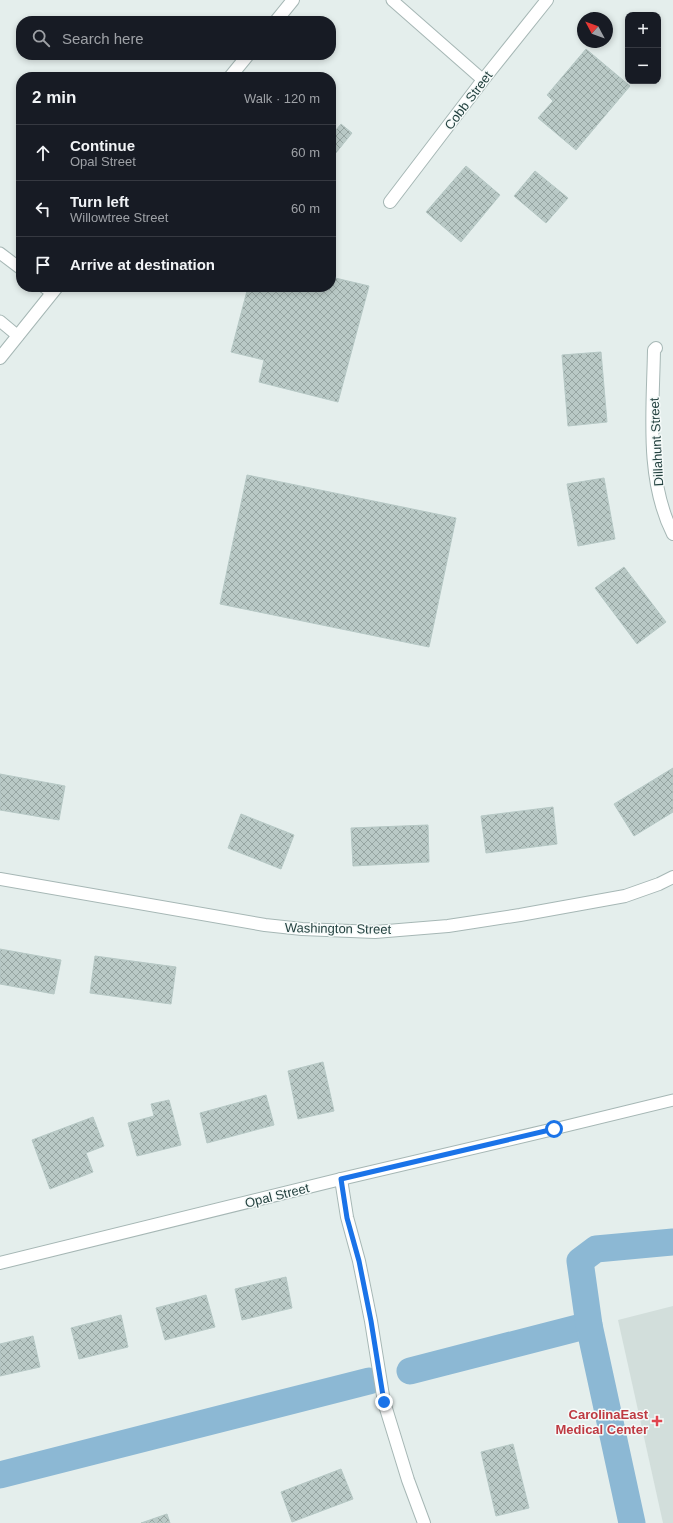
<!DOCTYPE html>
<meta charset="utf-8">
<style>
body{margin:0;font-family:Helvetica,sans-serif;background:#20242c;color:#f1f3f6}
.controls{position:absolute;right:12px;top:12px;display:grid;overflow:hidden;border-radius:8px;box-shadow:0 2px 6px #0003}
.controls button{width:36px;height:36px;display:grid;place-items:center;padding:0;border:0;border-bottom:1px solid #363941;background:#171b24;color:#f1f3f6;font:20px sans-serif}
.compass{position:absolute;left:577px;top:12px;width:36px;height:36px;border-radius:50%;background:#171b24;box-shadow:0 2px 6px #0003;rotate:311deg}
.stop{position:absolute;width:12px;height:12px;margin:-9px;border:3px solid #1a73e8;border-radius:50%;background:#fff}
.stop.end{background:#1a73e8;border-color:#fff;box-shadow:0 1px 4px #0008}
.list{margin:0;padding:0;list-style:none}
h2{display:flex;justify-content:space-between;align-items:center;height:52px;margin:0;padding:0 16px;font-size:17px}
h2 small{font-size:13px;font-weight:400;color:#9ea1a6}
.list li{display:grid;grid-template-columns:26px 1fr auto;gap:12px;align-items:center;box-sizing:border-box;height:56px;padding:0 16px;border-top:1px solid #363941}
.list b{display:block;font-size:15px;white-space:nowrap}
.list p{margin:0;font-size:13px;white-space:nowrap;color:#9ea1a6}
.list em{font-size:13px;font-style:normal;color:#9ea1a6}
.icon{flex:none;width:22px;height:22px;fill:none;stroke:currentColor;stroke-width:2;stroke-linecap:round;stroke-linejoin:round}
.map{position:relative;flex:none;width:673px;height:1523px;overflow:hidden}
.search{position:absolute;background:#171b24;box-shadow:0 2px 6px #0003;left:16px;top:16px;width:320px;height:44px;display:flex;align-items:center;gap:10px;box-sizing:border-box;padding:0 14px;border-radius:16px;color:#9ea1a6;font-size:15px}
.panel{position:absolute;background:#171b24;box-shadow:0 2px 6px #0003;left:16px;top:72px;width:320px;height:220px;border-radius:16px}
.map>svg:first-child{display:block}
.built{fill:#d2dedb}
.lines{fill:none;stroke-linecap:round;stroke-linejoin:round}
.canal{stroke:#8cb8d4;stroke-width:27}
.building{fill:url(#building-cross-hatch);stroke:#b6c8c5}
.service-casing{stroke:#a6b7b5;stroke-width:13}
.minor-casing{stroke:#a6b7b5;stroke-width:14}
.service{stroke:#fff;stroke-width:11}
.minor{stroke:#fff;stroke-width:12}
.route{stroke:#1a73e8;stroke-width:5}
.health-dot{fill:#e0444e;stroke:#f5faf9;stroke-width:1.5}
.labels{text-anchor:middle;stroke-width:3;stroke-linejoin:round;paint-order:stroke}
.street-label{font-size:13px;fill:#23413f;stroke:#f5faf9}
.health-label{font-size:13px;font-weight:bold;fill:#be3a42;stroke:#f5faf9;text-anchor:end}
</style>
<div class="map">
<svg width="673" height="1523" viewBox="0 0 673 1523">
<defs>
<pattern id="building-cross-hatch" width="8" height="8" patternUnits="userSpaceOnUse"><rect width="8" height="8" fill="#b9c9c6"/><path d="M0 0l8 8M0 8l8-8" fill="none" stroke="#96a5a2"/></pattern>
</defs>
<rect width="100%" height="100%" fill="#e4eeec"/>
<path class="built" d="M673 1306V1523H663L618 1320Z"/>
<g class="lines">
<g class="canal">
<path d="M410 1371 589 1325"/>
<path d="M0 1475 369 1381"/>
<path d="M632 1523 589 1325 580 1261 596 1249 673 1242"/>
</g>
</g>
<g class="building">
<path d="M586 49 630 86 576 150 538 118 553 101 547 95Z"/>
<path d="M341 124 352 133 331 159V127L336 130Z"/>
<path d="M466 166 500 195 461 242 426 212Z"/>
<path d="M535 171 568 198 546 223 514 196Z"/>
<path d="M331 277 369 286 338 402 259 382 264 360 231 352 248 287H331Z"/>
<path d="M601 352 607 422 568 426 562 355Z"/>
<path d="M247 475 456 518 429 647 220 604Z"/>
<path d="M604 478 615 539 578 546 567 484Z"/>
<path d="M624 567 666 622 637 644 595 588Z"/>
<path d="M673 768V812L634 836 614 804Z"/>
<path d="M0 774 65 786 59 820 0 810Z"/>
<path d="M553 807 557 844 486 853 481 816Z"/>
<path d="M241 814 294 835 281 869 228 848Z"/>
<path d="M428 825 429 862 353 866 351 828Z"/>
<path d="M0 949 61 960 54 994 0 984Z"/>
<path d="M95 956 176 967 171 1004 90 993Z"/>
<path d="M323 1062 334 1111 298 1119 288 1071Z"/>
<path d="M266 1095 274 1125 207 1143 200 1113Z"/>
<path d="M169 1100 181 1145 137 1156 128 1123 154 1116 151 1104Z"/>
<path d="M93 1117 104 1146 86 1153 93 1172 50 1189 32 1140Z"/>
<path d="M286 1277 292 1308 242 1320 235 1289Z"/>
<path d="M206 1295 215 1327 165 1340 156 1308Z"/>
<path d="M121 1315 128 1347 79 1359 71 1328Z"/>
<path d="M33 1336 40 1367 0 1376V1344Z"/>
<path d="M513 1444 529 1508 496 1516 481 1452Z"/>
<path d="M341 1469 353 1499 292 1522 281 1492Z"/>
<path d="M167 1514 170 1523H141Z"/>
</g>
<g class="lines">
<g class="service-casing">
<g id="service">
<path d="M392 0 483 80"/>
<path d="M0 253 21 269"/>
<path d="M44 287 52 293"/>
<path d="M0 321 18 336"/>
<path d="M554 1129 673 1100"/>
</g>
</g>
<g class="minor-casing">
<g id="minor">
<path d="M276 21 293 0"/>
<path d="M230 77 248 55"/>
<path d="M390 202 483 80 547 0"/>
<path d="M656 348 654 350C653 410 645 479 673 534"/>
<path d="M0 358 57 287"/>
<path d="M0 879 265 925 302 929 375 932 448 926 520 915 625 896 659 884 673 877"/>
<path d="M341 1179 347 1217 359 1261 371 1321 384 1402 408 1480 424 1523"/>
<path d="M0 1263 341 1179 554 1129"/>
</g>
</g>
<use href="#service" class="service"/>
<use href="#minor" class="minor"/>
</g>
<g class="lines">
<path class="route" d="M384 1402 371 1321 359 1261 347 1218 341 1179 554 1129"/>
</g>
<path class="health-dot" d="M655 1415h4v4h4v4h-4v4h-4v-4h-4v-4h4z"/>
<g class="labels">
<g class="street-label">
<text transform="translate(468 100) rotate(-53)" y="5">Cobb Street</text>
<text transform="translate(656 442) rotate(-93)" y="5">Dillahunt Street</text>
<text transform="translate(338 928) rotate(1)" y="5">Washington Street</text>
<text transform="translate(277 1195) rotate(-14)" y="5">Opal Street</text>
</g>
<g class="health-label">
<text x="648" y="1419">CarolinaEast<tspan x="648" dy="15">Medical Center</tspan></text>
</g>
</g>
</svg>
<div class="controls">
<button>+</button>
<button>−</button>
</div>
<svg class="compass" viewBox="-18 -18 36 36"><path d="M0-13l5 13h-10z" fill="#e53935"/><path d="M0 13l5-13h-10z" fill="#9ea1a6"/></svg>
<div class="stop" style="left:554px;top:1129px"></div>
<div class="stop end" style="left:384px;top:1402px"></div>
<div class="search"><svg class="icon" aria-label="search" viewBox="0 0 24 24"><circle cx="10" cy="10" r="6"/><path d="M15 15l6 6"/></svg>Search here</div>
<section class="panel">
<h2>2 min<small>Walk · 120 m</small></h2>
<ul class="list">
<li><svg class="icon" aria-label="ahead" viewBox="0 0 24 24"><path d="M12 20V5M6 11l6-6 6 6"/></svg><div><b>Continue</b><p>Opal Street</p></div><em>60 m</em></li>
<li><svg class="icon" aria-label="left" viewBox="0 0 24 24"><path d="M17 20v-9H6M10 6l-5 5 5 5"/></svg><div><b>Turn left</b><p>Willowtree Street</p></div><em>60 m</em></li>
<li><svg class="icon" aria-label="arrive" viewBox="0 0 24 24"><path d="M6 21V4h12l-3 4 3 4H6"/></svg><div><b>Arrive at destination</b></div></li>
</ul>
</section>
</div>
